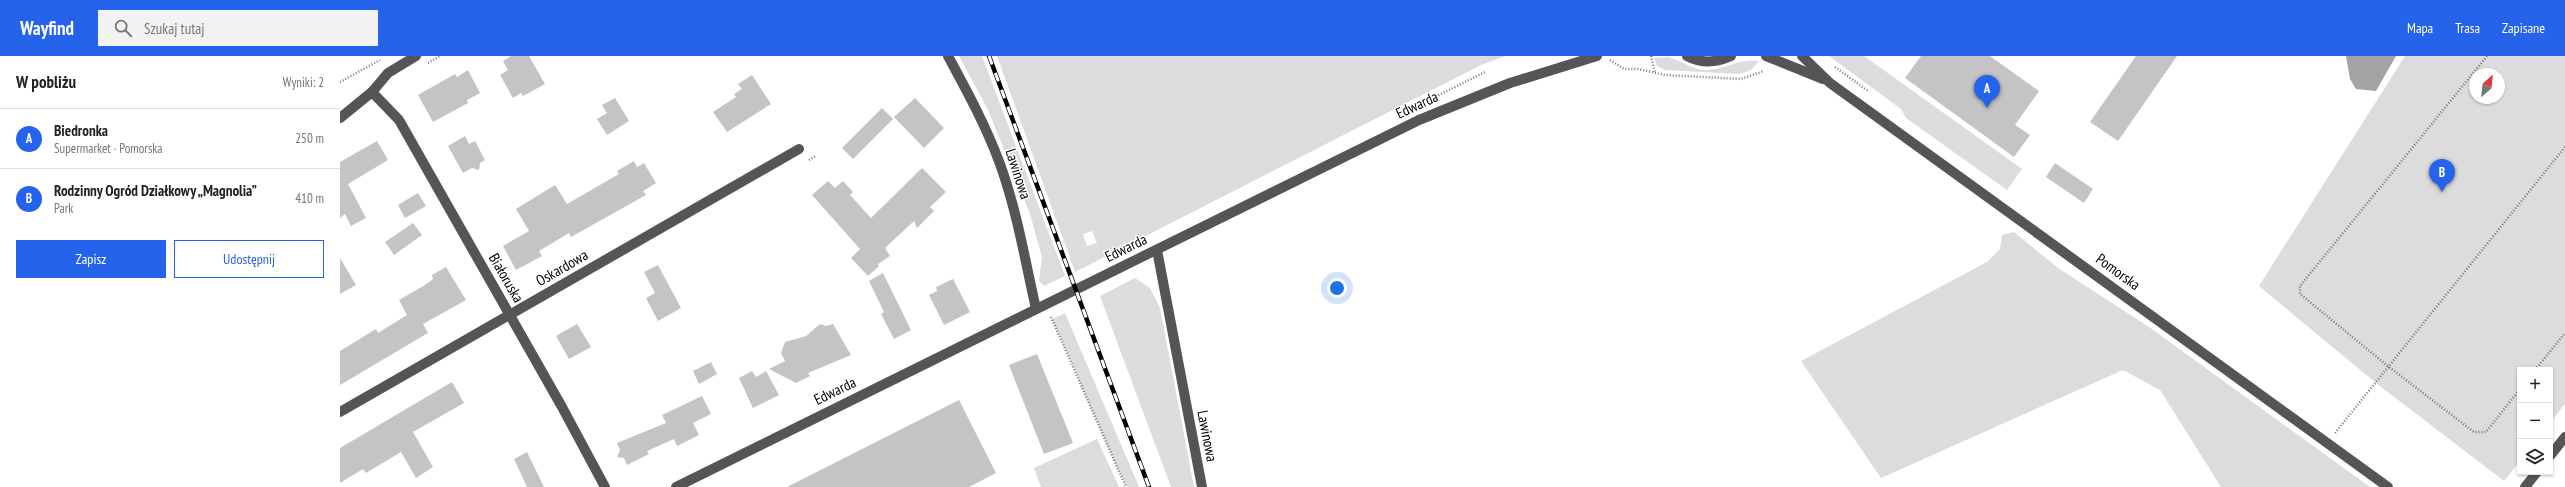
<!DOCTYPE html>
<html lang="pl">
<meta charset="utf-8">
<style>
body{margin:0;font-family:"PT Sans Narrow",sans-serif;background:#f2f2f2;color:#222}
.controls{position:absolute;right:12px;bottom:12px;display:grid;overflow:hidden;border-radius:0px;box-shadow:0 1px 3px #0004}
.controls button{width:36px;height:36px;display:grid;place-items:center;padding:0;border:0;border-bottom:1px solid #e0e0e0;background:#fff;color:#222;font:20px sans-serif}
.compass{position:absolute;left:2129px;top:12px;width:36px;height:36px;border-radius:50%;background:#fff;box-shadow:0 1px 3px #0004;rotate:27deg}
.you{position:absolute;left:997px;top:232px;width:14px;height:14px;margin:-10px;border:3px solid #fff;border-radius:50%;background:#1a73e8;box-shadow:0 0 0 6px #1a73e833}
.badge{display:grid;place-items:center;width:26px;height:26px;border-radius:50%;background:#2563eb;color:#fff;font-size:13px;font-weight:700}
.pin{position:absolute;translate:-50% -33px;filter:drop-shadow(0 1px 2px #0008)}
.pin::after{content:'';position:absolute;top:21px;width:14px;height:12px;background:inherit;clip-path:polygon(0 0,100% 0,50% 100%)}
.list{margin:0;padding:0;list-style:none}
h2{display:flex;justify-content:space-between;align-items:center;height:52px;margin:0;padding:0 16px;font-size:17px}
h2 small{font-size:13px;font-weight:400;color:#767676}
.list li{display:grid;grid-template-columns:26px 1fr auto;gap:12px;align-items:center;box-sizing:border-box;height:60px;padding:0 16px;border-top:1px solid #e0e0e0}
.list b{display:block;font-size:15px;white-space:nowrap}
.list p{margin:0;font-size:13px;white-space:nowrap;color:#767676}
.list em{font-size:13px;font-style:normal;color:#767676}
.actions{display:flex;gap:8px;padding:12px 16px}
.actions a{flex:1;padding:9px 0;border:1px solid #2563eb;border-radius:0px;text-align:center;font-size:14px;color:#2563eb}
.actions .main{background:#2563eb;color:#fff}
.icon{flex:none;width:22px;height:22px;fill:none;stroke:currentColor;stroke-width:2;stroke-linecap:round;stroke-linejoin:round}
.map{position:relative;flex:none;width:2225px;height:431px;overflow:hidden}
header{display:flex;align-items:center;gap:24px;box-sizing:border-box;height:56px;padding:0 20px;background:#2563eb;color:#fff}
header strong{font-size:19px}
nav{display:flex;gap:22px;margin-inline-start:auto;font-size:14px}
.search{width:280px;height:36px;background:#f2f2f2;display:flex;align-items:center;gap:10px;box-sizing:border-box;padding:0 14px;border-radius:0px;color:#767676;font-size:15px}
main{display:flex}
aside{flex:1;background:#fff}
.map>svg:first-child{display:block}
.green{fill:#dcdcdc;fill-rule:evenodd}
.water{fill:#a3a3a3}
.building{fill:#c4c4c4}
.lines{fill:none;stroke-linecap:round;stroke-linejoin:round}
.path{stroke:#777;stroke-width:2.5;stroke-dasharray:1 2;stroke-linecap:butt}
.minor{stroke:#555;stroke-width:10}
.rail-casing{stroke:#000;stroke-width:4.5}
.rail{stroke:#fff;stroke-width:3;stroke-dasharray:9;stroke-linecap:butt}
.labels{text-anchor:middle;stroke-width:3;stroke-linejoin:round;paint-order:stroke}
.street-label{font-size:15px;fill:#000;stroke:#fff}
</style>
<header>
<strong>Wayfind</strong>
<div class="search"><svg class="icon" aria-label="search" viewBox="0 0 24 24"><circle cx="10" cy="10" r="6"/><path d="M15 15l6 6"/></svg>Szukaj tutaj</div>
<nav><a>Mapa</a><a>Trasa</a><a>Zapisane</a></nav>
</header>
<main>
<aside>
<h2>W pobliżu<small>Wyniki: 2</small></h2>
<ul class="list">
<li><span class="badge">A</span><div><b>Biedronka</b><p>Supermarket · Pomorska</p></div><em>250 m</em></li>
<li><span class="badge">B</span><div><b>Rodzinny Ogród Działkowy „Magnolia”</b><p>Park</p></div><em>410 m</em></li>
</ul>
<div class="actions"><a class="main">Zapisz</a><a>Udostępnij</a></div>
</aside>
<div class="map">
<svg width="2225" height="431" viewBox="0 0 2225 431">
<rect width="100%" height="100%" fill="#fff"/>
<g class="green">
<path d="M619 0H642L725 220 704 230 699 225 702 201 690 158 648 54Z"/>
<path d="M657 0H1166L1141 9 735 216ZM752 175 757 187 747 190 743 178Z"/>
<path d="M1489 0H1524L1682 113 1667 134 1566 62 1561 53Z"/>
<path d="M2065 0H2225V348L2210 367V314H2180V405L2164 425 2036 327 1919 230ZM2135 18H2159V42H2135Z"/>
<path d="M1328 1C1341 4 1352 14 1366 14 1385 14 1399 2 1419 5L1411 14 1400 18 1325 14 1317 10 1314 2Z"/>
<path d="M1674 176 1718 212 1809 271 2030 431H1881L1820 334 1783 314 1541 422 1461 305 1647 206 1660 193 1662 179Z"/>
<path d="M795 222 810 232 820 252 854 431H831L760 240Z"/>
<path d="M725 257 799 431H786L712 263Z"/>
<path d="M757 383 779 431H701L694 412Z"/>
</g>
<path class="water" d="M2006 0H2056L2036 35 2016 33 2010 23Z"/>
<g class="building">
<path d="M171 0H189L205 28 183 40 181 37 173 42 160 19 168 14 163 5Z"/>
<path d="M1581 0H1650L1699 35 1675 69 1690 79 1674 101 1565 22Z"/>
<path d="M1796 0H1837L1778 85 1750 66Z"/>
<path d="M128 14 140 37 127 44 128 47 93 66 78 39 115 18 117 21Z"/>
<path d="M412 19 431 48 387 76 373 56 396 41 394 38 402 33 398 28Z"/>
<path d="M275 42 289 65 267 79 257 63 267 57 262 49Z"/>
<path d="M575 42 604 72 584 92 554 61Z"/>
<path d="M542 52 553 63 513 103 502 92Z"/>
<path d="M125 80 129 88 135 85 145 104 140 107 139 114 132 112 123 117 108 90Z"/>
<path d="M37 85 48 104 8 128 26 162 11 170 5 158 0 162V106Z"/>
<path d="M294 105 297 111 304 107 316 127 303 135 306 139 231 181 229 177 199 195 202 200 176 214 163 190 189 175 176 153 215 129 227 148 279 118 277 115Z"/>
<path d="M1715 107 1753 133 1744 147 1706 121Z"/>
<path d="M582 112 606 136 590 151 594 155 577 172 574 165 545 192 550 200 538 208 539 210 528 220 511 202 520 193 472 139 488 125 495 132 503 125 513 136 510 139 531 162Z"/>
<path d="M78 137 86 150 65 162 58 149Z"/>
<path d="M73 167 82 179 54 199 45 186Z"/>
<path d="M0 202 16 229 0 238Z"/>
<path d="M318 209 341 252 318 265 306 242 315 237 304 216Z"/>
<path d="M106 211 126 244 83 268 88 277 0 329V295L36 273 38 277 67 259 59 244 85 229 93 223 92 219Z"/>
<path d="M543 217 571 274 554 283 541 258 544 256 529 225Z"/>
<path d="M613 223 630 256 604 269 589 239 597 235 596 231Z"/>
<path d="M237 268 251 291 229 303 216 280Z"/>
<path d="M480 268 486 270 493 268 511 299 468 317 470 320 456 327 429 313 445 305 441 297 445 286 466 280Z"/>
<path d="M697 298 733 387 704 398 669 309Z"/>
<path d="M371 306 377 318 359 328 353 315Z"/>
<path d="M412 315 416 321 426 315 439 339 413 352 399 322Z"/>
<path d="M112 326 124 347 73 376 93 411 76 422 61 396 26 417 23 413 0 427V392Z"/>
<path d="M362 340 371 358 353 367 359 379 337 390 334 383 307 395 309 398 287 409 284 402 277 401 280 394 277 387 326 367 322 359Z"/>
<path d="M619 344 656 417 629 431H447Z"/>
<path d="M187 396 204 431H187L174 403Z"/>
</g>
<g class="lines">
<g class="path">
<path d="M1311 0 1315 17"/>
<path d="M2147 0 1960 230V238L2049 311 2134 376H2146L2180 333"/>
<path d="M1270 4 1284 13H1298L1325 19 1401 23 1424 15"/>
<path d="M88 7 100 0"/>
<path d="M1495 11 1528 35"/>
<path d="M0 26 40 4"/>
<path d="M1093 42 1145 16"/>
<path d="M469 104 476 100"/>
<path d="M711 261 786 431"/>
<path d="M2195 314 2225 277"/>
<path d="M1995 377 2225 91"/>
</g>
<g class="minor">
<path d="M608 0C627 35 646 70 660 108 677 155 685 204 696 253"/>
<path d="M1347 0C1362 8 1376 7 1391 0"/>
<path d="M1426 0 1483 23"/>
<path d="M1462 0 1490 27 2048 431"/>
<path d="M32 36 59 64 222 351 265 431"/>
<path d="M0 62 32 36 48 17 76 0"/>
<path d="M817 194 862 431"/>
<path d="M0 356 459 93"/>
<path d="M2210 400 2225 381"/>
<path d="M336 431 1079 64 1170 27 1257 0"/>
<path d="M2185 431 2197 416"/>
</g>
<g class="rail-casing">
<path id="rail" d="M649 0 809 431"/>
</g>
<use href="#rail" class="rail"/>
</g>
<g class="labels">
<g class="street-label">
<text transform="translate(1077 49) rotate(-25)" y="5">Edwarda</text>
<text transform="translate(678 118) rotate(72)" y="5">Lawinowa</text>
<text transform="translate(786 192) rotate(-26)" y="5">Edwarda</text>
<text transform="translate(222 212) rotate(-30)" y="5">Oskardowa</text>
<text transform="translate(1778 216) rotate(36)" y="5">Pomorska</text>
<text transform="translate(166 222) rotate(60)" y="5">Białoruska</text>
<text transform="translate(495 335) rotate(-26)" y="5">Edwarda</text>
<text transform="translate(867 380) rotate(79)" y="5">Lawinowa</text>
</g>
</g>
</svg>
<div class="controls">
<button>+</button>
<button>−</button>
<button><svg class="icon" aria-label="layers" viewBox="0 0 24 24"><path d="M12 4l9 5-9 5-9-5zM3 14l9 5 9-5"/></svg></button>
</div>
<svg class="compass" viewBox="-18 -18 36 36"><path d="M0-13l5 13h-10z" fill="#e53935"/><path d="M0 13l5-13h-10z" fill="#767676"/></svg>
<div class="you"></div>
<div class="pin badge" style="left:1647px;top:52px">A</div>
<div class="pin badge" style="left:2102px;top:136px">B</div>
</div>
</main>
